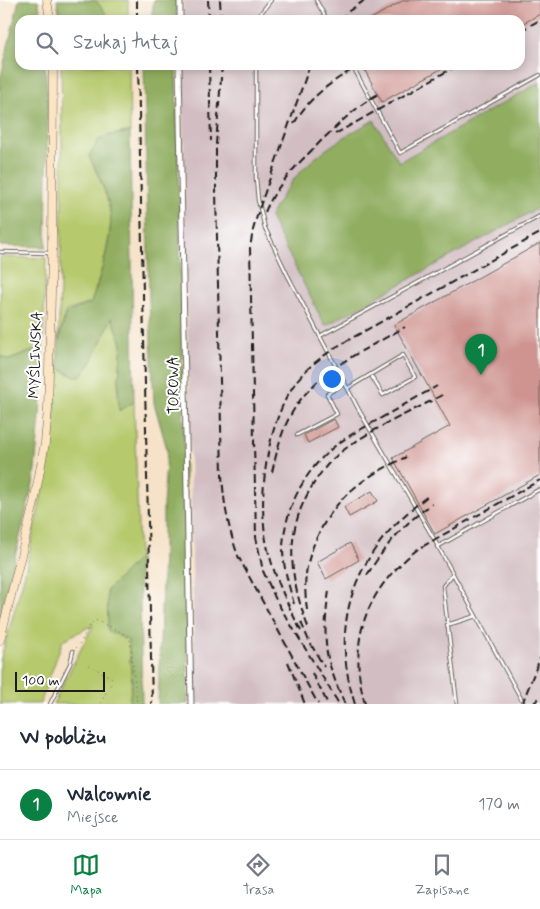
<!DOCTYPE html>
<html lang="pl">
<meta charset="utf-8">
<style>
body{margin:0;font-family:Mynerve,sans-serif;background:#f2f2f3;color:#1f2937}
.scale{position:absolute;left:15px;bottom:12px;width:90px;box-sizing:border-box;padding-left:5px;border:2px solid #1c1c1c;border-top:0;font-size:14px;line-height:18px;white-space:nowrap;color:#1c1c1c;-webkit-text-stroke:4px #fff;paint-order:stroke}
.you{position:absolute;left:331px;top:378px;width:18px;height:18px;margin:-12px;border:4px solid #fff;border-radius:50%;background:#1a73e8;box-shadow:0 0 0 8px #1a73e833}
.badge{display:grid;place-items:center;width:32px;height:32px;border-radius:50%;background:#0b8043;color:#fff;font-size:16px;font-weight:700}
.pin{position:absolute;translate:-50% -41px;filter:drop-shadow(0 1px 2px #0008)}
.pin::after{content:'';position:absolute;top:26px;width:18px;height:15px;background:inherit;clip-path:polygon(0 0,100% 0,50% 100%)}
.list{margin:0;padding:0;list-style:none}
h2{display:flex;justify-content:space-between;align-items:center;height:65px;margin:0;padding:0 20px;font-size:21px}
h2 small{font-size:16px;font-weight:400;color:#747a83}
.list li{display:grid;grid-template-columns:32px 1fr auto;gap:15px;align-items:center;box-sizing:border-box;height:70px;padding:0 20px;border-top:1px solid #e0e1e3}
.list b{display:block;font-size:19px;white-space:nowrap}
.list p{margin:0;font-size:16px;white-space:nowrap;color:#747a83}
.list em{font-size:16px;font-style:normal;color:#747a83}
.icon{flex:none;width:28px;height:28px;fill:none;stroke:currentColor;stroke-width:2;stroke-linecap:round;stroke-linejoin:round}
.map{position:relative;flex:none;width:540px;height:704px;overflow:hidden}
.search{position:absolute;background:#fff;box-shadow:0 2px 8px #0003;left:15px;right:15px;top:15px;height:55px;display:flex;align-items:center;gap:12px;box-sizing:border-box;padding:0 18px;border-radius:15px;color:#747a83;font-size:19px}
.sheet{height:135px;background:#fff}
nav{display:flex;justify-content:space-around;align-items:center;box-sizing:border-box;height:70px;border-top:1px solid #e0e1e3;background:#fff;font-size:14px;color:#747a83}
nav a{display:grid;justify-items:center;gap:2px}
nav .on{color:#0b8043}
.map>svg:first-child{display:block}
.industrial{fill:#d2bec2}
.green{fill:#b6c96d;stroke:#697244}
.forest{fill:#90ad60;stroke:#56643e}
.building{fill:#cf9490}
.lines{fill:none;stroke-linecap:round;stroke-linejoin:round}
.lane-casing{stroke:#686158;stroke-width:4.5}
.street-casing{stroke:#686158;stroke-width:7}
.secondary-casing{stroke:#686158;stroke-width:9}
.path{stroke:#686158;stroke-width:1;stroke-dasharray:1 4;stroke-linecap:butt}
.lane{stroke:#fff;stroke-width:2.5}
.street{stroke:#fff;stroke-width:5}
.secondary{stroke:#fce5c4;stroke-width:8}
.rail{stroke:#1c1c1c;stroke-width:2;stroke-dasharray:8 4;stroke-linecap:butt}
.labels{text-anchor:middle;stroke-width:4;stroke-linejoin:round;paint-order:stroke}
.street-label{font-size:15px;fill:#1c1c1c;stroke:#fff}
</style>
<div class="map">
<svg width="540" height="704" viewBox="0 0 540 704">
<rect width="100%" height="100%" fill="#fff"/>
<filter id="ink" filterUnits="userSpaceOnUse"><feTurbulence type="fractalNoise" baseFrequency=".02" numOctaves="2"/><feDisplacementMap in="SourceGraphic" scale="10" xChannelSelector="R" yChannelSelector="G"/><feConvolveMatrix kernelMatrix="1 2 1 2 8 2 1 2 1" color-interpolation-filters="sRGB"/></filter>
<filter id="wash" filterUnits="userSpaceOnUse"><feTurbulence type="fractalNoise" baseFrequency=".0096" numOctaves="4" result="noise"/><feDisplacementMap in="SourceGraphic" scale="20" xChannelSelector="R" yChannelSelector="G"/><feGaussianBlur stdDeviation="1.12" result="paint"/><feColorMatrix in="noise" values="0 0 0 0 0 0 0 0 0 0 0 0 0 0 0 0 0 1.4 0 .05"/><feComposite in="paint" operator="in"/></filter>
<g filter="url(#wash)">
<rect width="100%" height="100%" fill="#f5e2c8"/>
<path class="industrial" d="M184 0H540V704H195L182 65H520V20H183Z"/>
<g class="green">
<path d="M95 0H128V20H108L105 12Z"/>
<path d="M61 65H129L130 132 109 135 89 156C97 173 107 193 110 211 114 234 99 280 91 303L66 311 58 341C62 249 63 157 61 65Z"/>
<path d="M0 257 46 258 43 347 9 360 0 356Z"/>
<path d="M112 317 122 343 118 389 119 410 134 402 139 558 107 590 128 640 132 681 129 704H53L93 625 63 640 40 704H0V661L24 577 52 445 58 368 73 376 91 363Z"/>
</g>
<g class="forest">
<path d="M19 0H38L42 20H20V65H45L48 105 46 247 0 246V80Z"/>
<path d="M57 0H95L105 12 108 20H60Z"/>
<path d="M154 0H177L176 20H151Z"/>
<path d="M144 65H176L185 480 188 704H158L163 553V505L167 449 154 403 149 299Z"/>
<path d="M540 82V207L325 326 270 217C295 166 326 147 374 120L399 162Z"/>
<path d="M130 132 134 402 119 411 118 389 122 343 112 318 91 363 81 376H73L58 368C56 348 61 332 66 313L91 303C99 280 114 234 110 211 107 193 97 173 89 156L98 140 109 135Z"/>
<path d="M43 347 40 417 34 480 0 618V356L9 360Z"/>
<path d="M139 558 142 704H129L132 681 128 640 108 631 107 590Z"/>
</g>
<g id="blocks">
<g class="building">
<path d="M404 0H540V14L520 25V20H369Z"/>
<path d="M362 65H448L382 102Z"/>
<path d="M540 243V475L435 534 393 458 450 426 394 325Z"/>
<path d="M334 419 338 427 308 443 304 435Z"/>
<path d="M372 491 378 501 349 517 344 507Z"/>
<path d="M350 543 359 560 326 579 317 562Z"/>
</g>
</g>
</g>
<g filter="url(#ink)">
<use href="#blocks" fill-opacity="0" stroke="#686158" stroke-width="1"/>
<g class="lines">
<g class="lane-casing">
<g id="lane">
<path d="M316 0 327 20"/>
<path d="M259 20 261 13 271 0"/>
<path d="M256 65V178L258 200 265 228 287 274 360 412 434 539 524 704"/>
<path d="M352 65 400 153 540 75"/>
<path d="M0 252 50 253"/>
<path d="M320 336 540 216"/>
<path d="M348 388 403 355 415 377 383 395 372 377"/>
<path d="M297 435 337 414 327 394 345 383"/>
<path d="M437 547 540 489"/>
<path d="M452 575 443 586 457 704"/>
<path d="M447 625 476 616"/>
<path d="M50 704 70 664 73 651"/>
</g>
</g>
<g class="street-casing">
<g id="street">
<path d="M180 20V0"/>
<path d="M179 65 191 704"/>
</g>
</g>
<g class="secondary-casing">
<g id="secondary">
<path d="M47 0 50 20"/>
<path d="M0 640 34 503 45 443 48 409 52 253 53 65"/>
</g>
</g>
<g class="path">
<path d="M76 648C84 640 86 627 95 620L121 632 130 639 137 704"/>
<path d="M89 665 114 679 100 704"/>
</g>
<use href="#lane" class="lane"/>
<use href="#street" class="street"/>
<use href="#secondary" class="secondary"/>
<g class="rail">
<path d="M137 0V20"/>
<path d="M208 0 209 20"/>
<path d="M220 0 221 20"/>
<path d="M340 20 349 11 365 0"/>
<path d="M520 31 540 20"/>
<path d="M138 65 152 704"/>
<path d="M209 65 211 141"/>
<path d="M222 65 216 144V190L222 475C224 505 228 527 238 556L318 704"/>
<path d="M310 65 259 209 253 230 250 248 256 537 263 571 277 602 339 704"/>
<path d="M294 124C308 97 334 80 360 65"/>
<path d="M335 134 458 65"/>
<path d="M265 212C277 183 300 162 322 140 340 123 356 107 378 94"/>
<path d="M272 472C277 452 281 430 293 411 317 370 365 350 405 327"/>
<path d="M367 575C386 545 403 524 432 504"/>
<path d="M329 591C326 611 324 632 327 653 330 670 338 688 345 704"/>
<path d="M294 604C289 586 283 567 283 548 284 513 301 477 327 453 340 440 358 431 374 422 395 410 416 398 437 386"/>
<path d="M307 610C305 594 304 579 308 563 314 536 332 506 353 489 369 475 388 466 406 457"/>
<path d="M301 622 309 641 324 667"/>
<path d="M308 627C290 579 283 535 311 488 317 478 325 466 334 458 363 432 408 414 442 395"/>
<path d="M301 631C289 607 277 583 270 557 255 509 265 427 294 385 304 369 321 358 336 347L540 233"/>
<path d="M288 662 305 704"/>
<path d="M312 673 328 704"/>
<path d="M355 704C327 618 358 548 428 496"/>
<path d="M365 704C347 639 366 590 418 549L540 480"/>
<path d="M522 704 540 658"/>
<path d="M533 704 540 697"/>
</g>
</g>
</g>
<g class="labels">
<g class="street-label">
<text transform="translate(35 355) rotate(-88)" y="5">MYŚLIWSKA</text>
<text transform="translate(173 385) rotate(-91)" y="5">TOROWA</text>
</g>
</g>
</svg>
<div class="scale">100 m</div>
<div class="you"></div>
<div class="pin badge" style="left:481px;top:375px">1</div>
<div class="search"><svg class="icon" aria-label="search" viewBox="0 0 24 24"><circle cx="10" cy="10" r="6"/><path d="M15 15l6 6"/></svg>Szukaj tutaj</div>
</div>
<section class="sheet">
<h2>W pobliżu<small></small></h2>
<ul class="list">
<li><span class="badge">1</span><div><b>Walcownie</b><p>Miejsce</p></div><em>170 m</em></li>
</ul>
</section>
<nav>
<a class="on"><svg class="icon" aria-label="map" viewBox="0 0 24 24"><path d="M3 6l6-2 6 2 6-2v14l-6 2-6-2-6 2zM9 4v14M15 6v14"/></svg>Mapa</a>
<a><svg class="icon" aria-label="directions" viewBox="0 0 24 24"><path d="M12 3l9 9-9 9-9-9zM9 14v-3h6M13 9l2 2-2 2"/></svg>Trasa</a>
<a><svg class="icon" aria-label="saved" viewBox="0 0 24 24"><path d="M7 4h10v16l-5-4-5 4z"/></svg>Zapisane</a>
</nav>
